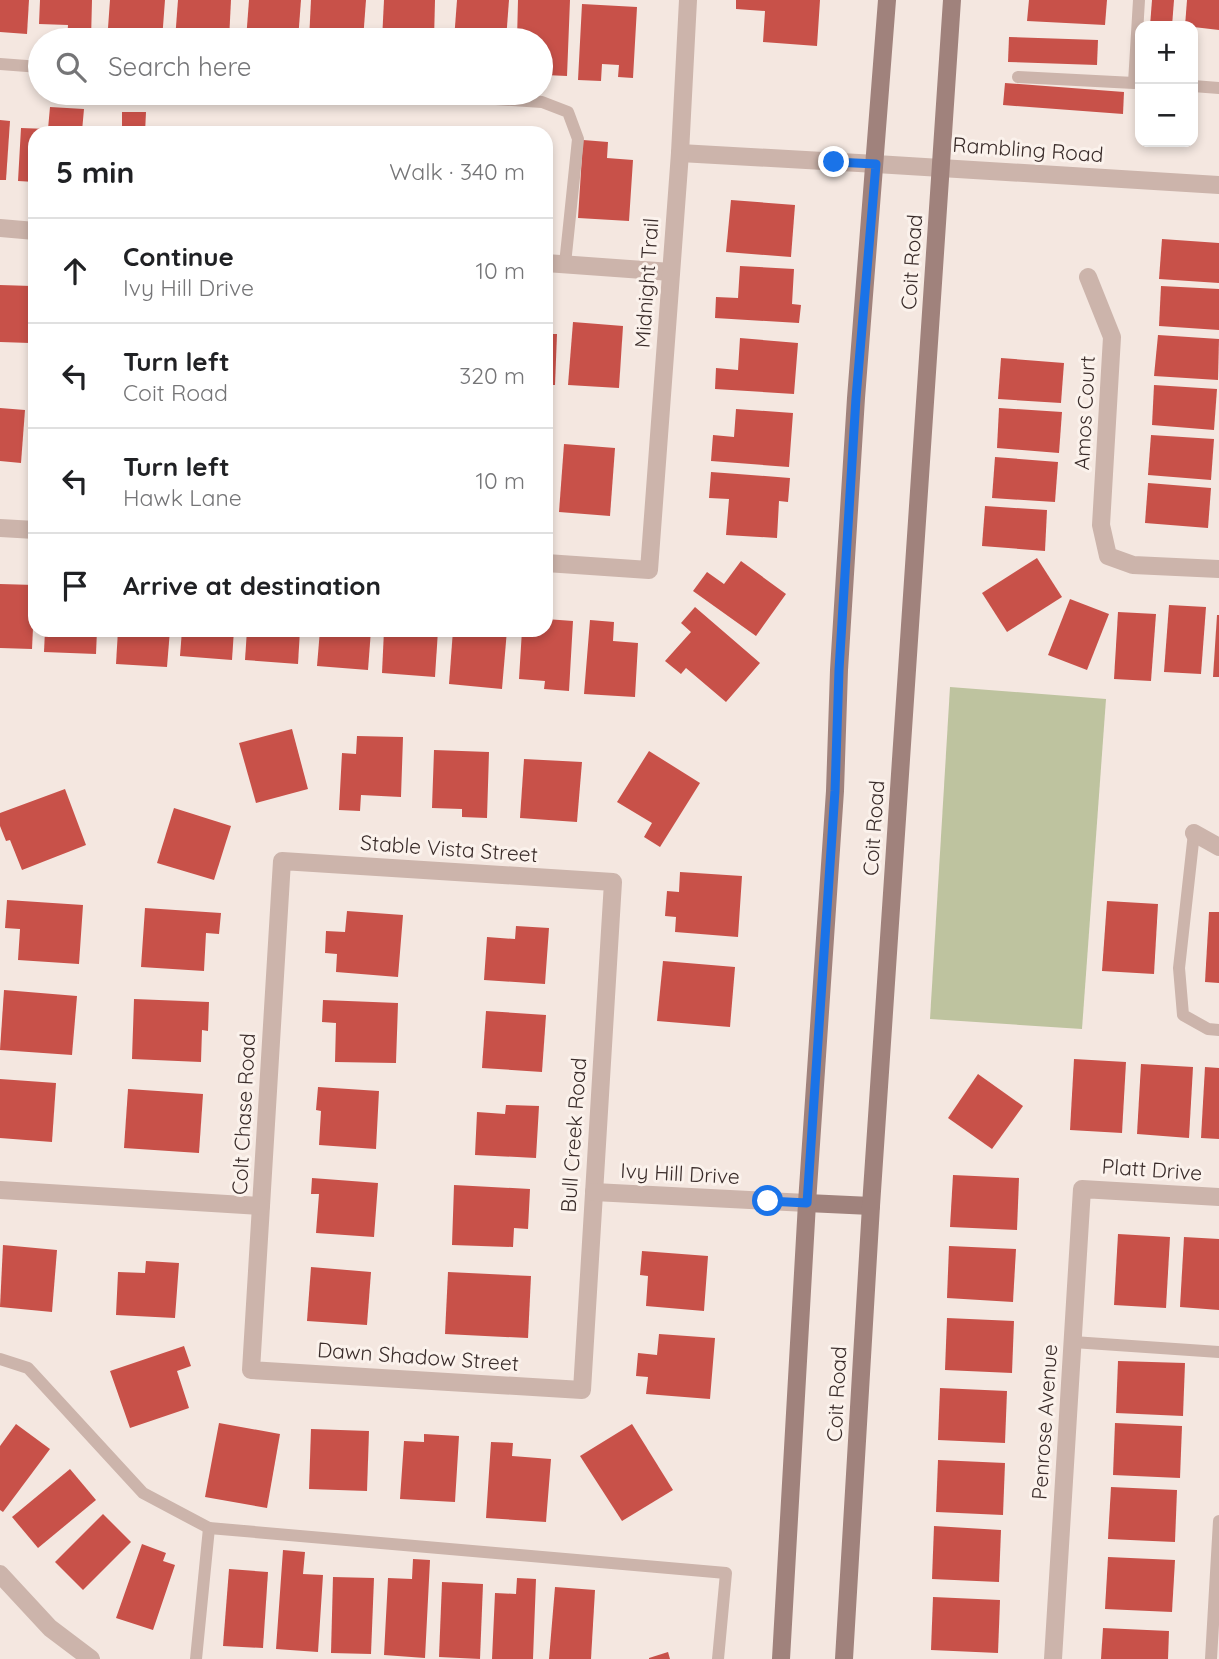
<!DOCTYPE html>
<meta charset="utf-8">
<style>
body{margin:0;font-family:Quicksand,sans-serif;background:#f6f6f6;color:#202124}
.controls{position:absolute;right:21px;top:21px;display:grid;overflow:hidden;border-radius:14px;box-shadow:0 4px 10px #0003}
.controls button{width:63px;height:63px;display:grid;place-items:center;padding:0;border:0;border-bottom:2px solid #e0e0e0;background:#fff;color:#202124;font:35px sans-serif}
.stop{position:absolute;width:21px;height:21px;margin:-16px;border:5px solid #1a73e8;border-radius:50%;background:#fff}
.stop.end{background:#1a73e8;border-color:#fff;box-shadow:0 2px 7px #0008}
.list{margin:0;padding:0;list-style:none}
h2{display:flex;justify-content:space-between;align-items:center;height:91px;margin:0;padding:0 28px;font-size:30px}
h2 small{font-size:23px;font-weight:400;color:#757577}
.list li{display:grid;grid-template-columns:46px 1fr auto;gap:21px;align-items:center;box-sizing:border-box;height:105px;padding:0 28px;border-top:2px solid #e0e0e0}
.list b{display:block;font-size:26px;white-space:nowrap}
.list p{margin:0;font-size:23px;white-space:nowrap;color:#757577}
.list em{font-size:23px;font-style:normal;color:#757577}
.icon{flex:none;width:38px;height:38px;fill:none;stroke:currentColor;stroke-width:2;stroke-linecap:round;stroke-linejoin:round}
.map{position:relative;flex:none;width:1219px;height:1659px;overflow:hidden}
.search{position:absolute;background:#fff;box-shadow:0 4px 10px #0003;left:28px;top:28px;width:525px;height:77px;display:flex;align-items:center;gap:18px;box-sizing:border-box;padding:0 24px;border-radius:38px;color:#757577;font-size:26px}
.panel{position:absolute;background:#fff;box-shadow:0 4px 10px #0003;left:28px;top:126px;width:525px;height:511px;border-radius:21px}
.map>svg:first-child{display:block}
.green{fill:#bec39f}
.building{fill:#c85149}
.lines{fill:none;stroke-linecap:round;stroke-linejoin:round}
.service{stroke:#ccb4ab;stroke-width:12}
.minor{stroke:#ccb4ab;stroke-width:18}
.tertiary{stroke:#ccb4ab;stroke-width:18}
.secondary{stroke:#a0827c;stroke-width:18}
.route{stroke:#1a73e8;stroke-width:9}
.labels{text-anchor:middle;stroke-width:6;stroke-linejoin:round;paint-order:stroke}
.street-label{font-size:21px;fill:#3a2c2a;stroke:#fbf2ec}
</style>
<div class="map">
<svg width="1219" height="1659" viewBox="0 0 1219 1659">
<rect width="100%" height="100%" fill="#f4e7e0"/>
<path class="green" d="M950 687 1106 699 1082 1029 930 1019Z"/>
<g class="building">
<path d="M0 0H29L27 34 0 32Z"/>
<path d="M40 0H92L91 40H67L68 25 39 24Z"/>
<path d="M110 0H165L162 40H140L141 31 108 28Z"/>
<path d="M178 0H231L229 40H175Z"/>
<path d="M249 0H301L298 40H246Z"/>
<path d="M311 0H366L363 40H309Z"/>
<path d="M384 0H435L434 40H382Z"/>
<path d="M457 0H509L506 40H454Z"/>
<path d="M518 0H570L567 76 545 75V57H541V40H517Z"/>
<path d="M736 0H820L817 46 763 42 765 11 736 9Z"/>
<path d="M1029 0H1107L1105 25 1027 21Z"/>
<path d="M1152 0H1174L1172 26H1150Z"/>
<path d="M1187 0H1219V30L1185 26Z"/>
<path d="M582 4 637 7 633 78 618 77 619 65 602 64 601 81 578 80Z"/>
<path d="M1009 37 1098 40 1097 65 1008 62Z"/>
<path d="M1005 83 1124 92 1123 114 1003 105Z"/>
<path d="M50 107 84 109 82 131 35 133V182L18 181 21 128 48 129Z"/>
<path d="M122 112H146L145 133H93V128L122 129Z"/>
<path d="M0 120 10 121 6 180H0Z"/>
<path d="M395 128 417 130V133H394Z"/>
<path d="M159 129 194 131 193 133H159Z"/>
<path d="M583 140 608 142 607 158 633 160 629 221 578 218Z"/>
<path d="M546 153H551L548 197H546Z"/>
<path d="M731 200 795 205 791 257 726 252Z"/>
<path d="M1162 239 1219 243V283L1159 279Z"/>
<path d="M740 266 794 269 792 304 801 305 799 323 715 318 716 297 738 298Z"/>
<path d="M0 285 32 286 30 343 0 342Z"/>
<path d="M1161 286 1219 289V330L1159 326Z"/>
<path d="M573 322 623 326 619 388 568 385Z"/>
<path d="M546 334H557L555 385H546Z"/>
<path d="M1158 335 1219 339 1218 380 1154 376Z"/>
<path d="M740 338 798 343 794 394 715 389 716 368 738 370Z"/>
<path d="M1001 358 1064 363 1061 403 998 399Z"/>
<path d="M1154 385 1217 389 1214 430 1152 425Z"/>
<path d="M0 408 25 410 21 463 0 461Z"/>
<path d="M999 408 1062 412 1059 453 997 448Z"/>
<path d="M736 409 793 413 789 467 711 461 713 435 734 437Z"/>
<path d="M1151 435 1214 439 1211 480 1148 475Z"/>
<path d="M564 444 615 448 610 516 559 512Z"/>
<path d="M546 448H552L548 504H546Z"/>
<path d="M995 457 1058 462 1055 502 992 498Z"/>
<path d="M711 472 790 478 788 502 779 501 777 538 726 535 729 499 709 498Z"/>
<path d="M1148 483 1211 488 1208 528 1145 523Z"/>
<path d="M985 506 1047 510 1045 551 982 546Z"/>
<path d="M1037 558 1062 597 1007 632 982 593Z"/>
<path d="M741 561 786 594 756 636 693 591 707 572 724 584Z"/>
<path d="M0 584 35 585 32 649 0 648Z"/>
<path d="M1070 599 1109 614 1087 670 1048 655Z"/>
<path d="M1169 605 1206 607 1201 674 1164 672Z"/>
<path d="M695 607 760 663 726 702 686 668 681 674 665 661 691 632 681 623Z"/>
<path d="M1118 612 1156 614 1151 681 1114 679Z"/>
<path d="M1217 615H1219V677H1213Z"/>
<path d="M546 619 573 621 569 691 544 689 545 681 519 679 522 630H546Z"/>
<path d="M590 620 614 622 613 641 638 643 635 697 584 694Z"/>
<path d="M45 630H97L96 654 44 652Z"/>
<path d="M118 630H170L167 667 116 664Z"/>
<path d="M182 630H234L232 660 180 656Z"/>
<path d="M247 630H300L298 664 245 660Z"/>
<path d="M320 630H371L368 670 317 666Z"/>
<path d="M384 630H438L435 677 382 673Z"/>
<path d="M453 630H507L502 689 449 684Z"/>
<path d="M292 729 308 789 256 803 239 743Z"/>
<path d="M357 736 403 737 401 797 361 795 360 811 339 810 342 753 356 754Z"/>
<path d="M434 750 489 752 487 818 462 817V809L432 808Z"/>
<path d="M649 751 700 783 660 847 644 837 652 823 617 802Z"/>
<path d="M524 759 582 762 577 822 520 818Z"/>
<path d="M65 789 86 845 22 870 10 840 6 841 0 826V813Z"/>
<path d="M174 808 231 826 214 880 157 863Z"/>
<path d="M680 872 742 876 738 937 675 932 676 917 665 916 667 891 679 892Z"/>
<path d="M7 900 83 905 79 964 18 960 20 929 5 928Z"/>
<path d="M1107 901 1158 904 1154 974 1102 971Z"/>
<path d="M145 908 221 913 219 934 206 933 204 971 141 967Z"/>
<path d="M347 911 403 915 398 977 336 972 337 954 325 953 326 931 345 932Z"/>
<path d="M1209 912H1219V983L1205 982Z"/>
<path d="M516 926 549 928 545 984 484 980 487 937 515 939Z"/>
<path d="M663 961 735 967 730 1027 657 1021Z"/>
<path d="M4 990 77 996 72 1055 0 1050Z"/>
<path d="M134 999 209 1002 208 1031 202 1030 201 1062 132 1059Z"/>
<path d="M323 1000 398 1003 396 1063 335 1062 336 1023 322 1022Z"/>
<path d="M486 1011 546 1015 542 1072 482 1068Z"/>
<path d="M1074 1059 1126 1062 1122 1133 1070 1130Z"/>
<path d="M1141 1064 1193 1067 1189 1138 1137 1134Z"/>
<path d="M1205 1067 1219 1068V1139L1201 1138Z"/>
<path d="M978 1074 1023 1106 992 1149 948 1118Z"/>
<path d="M0 1079 56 1083 52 1142 0 1138Z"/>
<path d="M318 1087 379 1091 376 1149 319 1145 321 1111 316 1110Z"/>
<path d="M128 1089 203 1094 199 1153 124 1148Z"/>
<path d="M506 1105 539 1106 536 1158 475 1155 477 1112 505 1114Z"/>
<path d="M953 1175 1019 1178 1017 1230 950 1227Z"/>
<path d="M312 1178 378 1183 374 1237 316 1233 319 1194H311Z"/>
<path d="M454 1185 530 1189 528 1229 514 1228 513 1247 452 1245Z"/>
<path d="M1118 1234 1170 1237 1166 1308 1114 1305Z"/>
<path d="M1184 1237 1219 1239V1310L1180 1307Z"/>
<path d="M3 1245 57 1250 52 1312 0 1307Z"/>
<path d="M949 1246 1016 1249 1013 1302 947 1298Z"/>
<path d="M642 1251 708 1256 704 1311 646 1306 648 1276 640 1275Z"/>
<path d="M146 1261 179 1263 175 1318 116 1315 118 1272 145 1273Z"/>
<path d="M311 1267 371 1272 367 1325 307 1321Z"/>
<path d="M448 1272 531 1276 528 1338 445 1334Z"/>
<path d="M947 1318 1014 1321 1012 1373 945 1370Z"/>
<path d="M659 1334 715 1338 710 1399 646 1394 648 1377 636 1376 638 1353 657 1355Z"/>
<path d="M184 1346 191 1366 177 1371 189 1408 130 1428 110 1371Z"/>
<path d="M1118 1361 1185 1363 1183 1416 1116 1413Z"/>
<path d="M940 1388 1007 1391 1005 1443 938 1440Z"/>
<path d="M219 1423 280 1434 267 1508 205 1497Z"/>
<path d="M1115 1423 1182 1426 1180 1478 1113 1475Z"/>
<path d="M16 1424 50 1449 3 1512 0 1510V1446Z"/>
<path d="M632 1424 673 1490 622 1521 580 1456Z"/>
<path d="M311 1429 369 1431 367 1491 309 1489Z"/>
<path d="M424 1434 459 1436 455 1502 400 1499 404 1441 424 1442Z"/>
<path d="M491 1442 513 1443 512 1456 551 1459 546 1522 486 1518Z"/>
<path d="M938 1460 1005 1463 1003 1515 936 1512Z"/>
<path d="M70 1469 96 1500 38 1548 12 1517Z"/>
<path d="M1111 1487 1177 1490 1175 1542 1108 1539Z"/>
<path d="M103 1514 131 1542 83 1590 55 1562Z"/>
<path d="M934 1526 1001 1530 999 1582 932 1579Z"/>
<path d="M142 1544 166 1553 163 1561 175 1565 153 1630 116 1618Z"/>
<path d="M283 1550 305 1552 303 1574 323 1575 318 1652 276 1649Z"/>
<path d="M1108 1557 1175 1560 1172 1612 1105 1609Z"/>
<path d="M413 1559 430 1560 425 1658 384 1655 388 1578 412 1579Z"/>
<path d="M229 1569 268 1572 263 1648 223 1646Z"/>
<path d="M333 1577 374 1578 371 1654 331 1653Z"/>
<path d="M517 1578 536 1579 533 1659H492L495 1593 516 1594Z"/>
<path d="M442 1582 483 1584 480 1659 439 1657Z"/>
<path d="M555 1587 595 1590 591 1659H549Z"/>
<path d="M933 1597 1000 1600 998 1653 931 1650Z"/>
<path d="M1103 1628 1169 1631 1168 1659H1101Z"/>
<path d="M668 1652 670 1659H649V1658Z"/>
</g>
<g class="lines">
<g class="service">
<path d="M0 64 40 67"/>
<path d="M1018 77 1134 83 1139 0"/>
<path d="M1193 86 1219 88"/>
<path d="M407 93 542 102 568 112 578 139 565 264"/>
<path d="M1194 833 1179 968 1183 1015 1208 1029 1219 1030"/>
<path d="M1073 1342 1219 1352"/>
<path d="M0 1359 28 1368 143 1493 209 1528"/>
<path d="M196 1659 209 1528 726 1573 718 1659"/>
<path d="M1211 1659 1219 1521"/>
</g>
<g class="minor">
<path d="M680 153 876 164"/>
<path d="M0 228 35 231"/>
<path d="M546 263 671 272"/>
<path d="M1088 277 1112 337 1101 525 1108 556 1133 565 1219 569"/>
<path d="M0 528 35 530"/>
<path d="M546 563 649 570 680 153 688 0"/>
<path d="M1194 833 1219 847"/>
<path d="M282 861 613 882 582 1390 251 1370Z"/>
<path d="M0 1190 261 1206"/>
<path d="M594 1192 807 1203"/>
<path d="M0 1574 50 1628 91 1659"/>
<path d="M1053 1659 1082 1189 1219 1197"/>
</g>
<path class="tertiary" d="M876 164 1219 185"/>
<g class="secondary">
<path d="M807 1203 871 1206"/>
<path d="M781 1659 807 1203 835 791 839 670 856 398 887 0"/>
<path d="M844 1659 871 1206 952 0"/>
</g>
</g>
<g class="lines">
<path class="route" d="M768 1201 807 1203 835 791 839 670 856 398 876 164 834 162"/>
</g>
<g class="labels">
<g class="street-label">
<text transform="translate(1028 150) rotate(4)" y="7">Rambling Road</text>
<text transform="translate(912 262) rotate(-86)" y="7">Coit Road</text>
<text transform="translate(647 283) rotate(-86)" y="7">Midnight Trail</text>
<text transform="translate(1085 413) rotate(-87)" y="7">Amos Court</text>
<text transform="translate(874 828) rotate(-86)" y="7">Coit Road</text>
<text transform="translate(449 849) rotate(4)" y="7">Stable Vista Street</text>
<text transform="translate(244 1114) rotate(-87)" y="7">Colt Chase Road</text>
<text transform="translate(574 1135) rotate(-86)" y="7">Bull Creek Road</text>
<text transform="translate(1152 1170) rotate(4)" y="7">Platt Drive</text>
<text transform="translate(680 1174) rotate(3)" y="7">Ivy Hill Drive</text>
<text transform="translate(418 1357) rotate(4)" y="7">Dawn Shadow Street</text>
<text transform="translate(837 1394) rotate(-87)" y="7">Coit Road</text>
<text transform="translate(1045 1422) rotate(-86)" y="7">Penrose Avenue</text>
</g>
</g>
</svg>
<div class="controls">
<button>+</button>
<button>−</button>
</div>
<div class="stop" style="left:768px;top:1201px"></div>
<div class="stop end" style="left:834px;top:162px"></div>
<div class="search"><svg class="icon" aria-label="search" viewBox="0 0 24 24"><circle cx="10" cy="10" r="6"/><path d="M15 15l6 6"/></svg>Search here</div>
<section class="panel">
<h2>5 min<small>Walk · 340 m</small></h2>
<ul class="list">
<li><svg class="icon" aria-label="ahead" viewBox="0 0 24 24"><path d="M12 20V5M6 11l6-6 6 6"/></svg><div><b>Continue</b><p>Ivy Hill Drive</p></div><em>10 m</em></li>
<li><svg class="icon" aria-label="left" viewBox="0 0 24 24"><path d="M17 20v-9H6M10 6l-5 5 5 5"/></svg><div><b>Turn left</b><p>Coit Road</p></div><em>320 m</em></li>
<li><svg class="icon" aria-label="left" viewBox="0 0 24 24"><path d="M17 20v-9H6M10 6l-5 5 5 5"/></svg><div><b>Turn left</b><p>Hawk Lane</p></div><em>10 m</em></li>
<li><svg class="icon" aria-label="arrive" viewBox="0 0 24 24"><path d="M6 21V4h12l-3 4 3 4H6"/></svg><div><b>Arrive at destination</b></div></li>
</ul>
</section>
</div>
